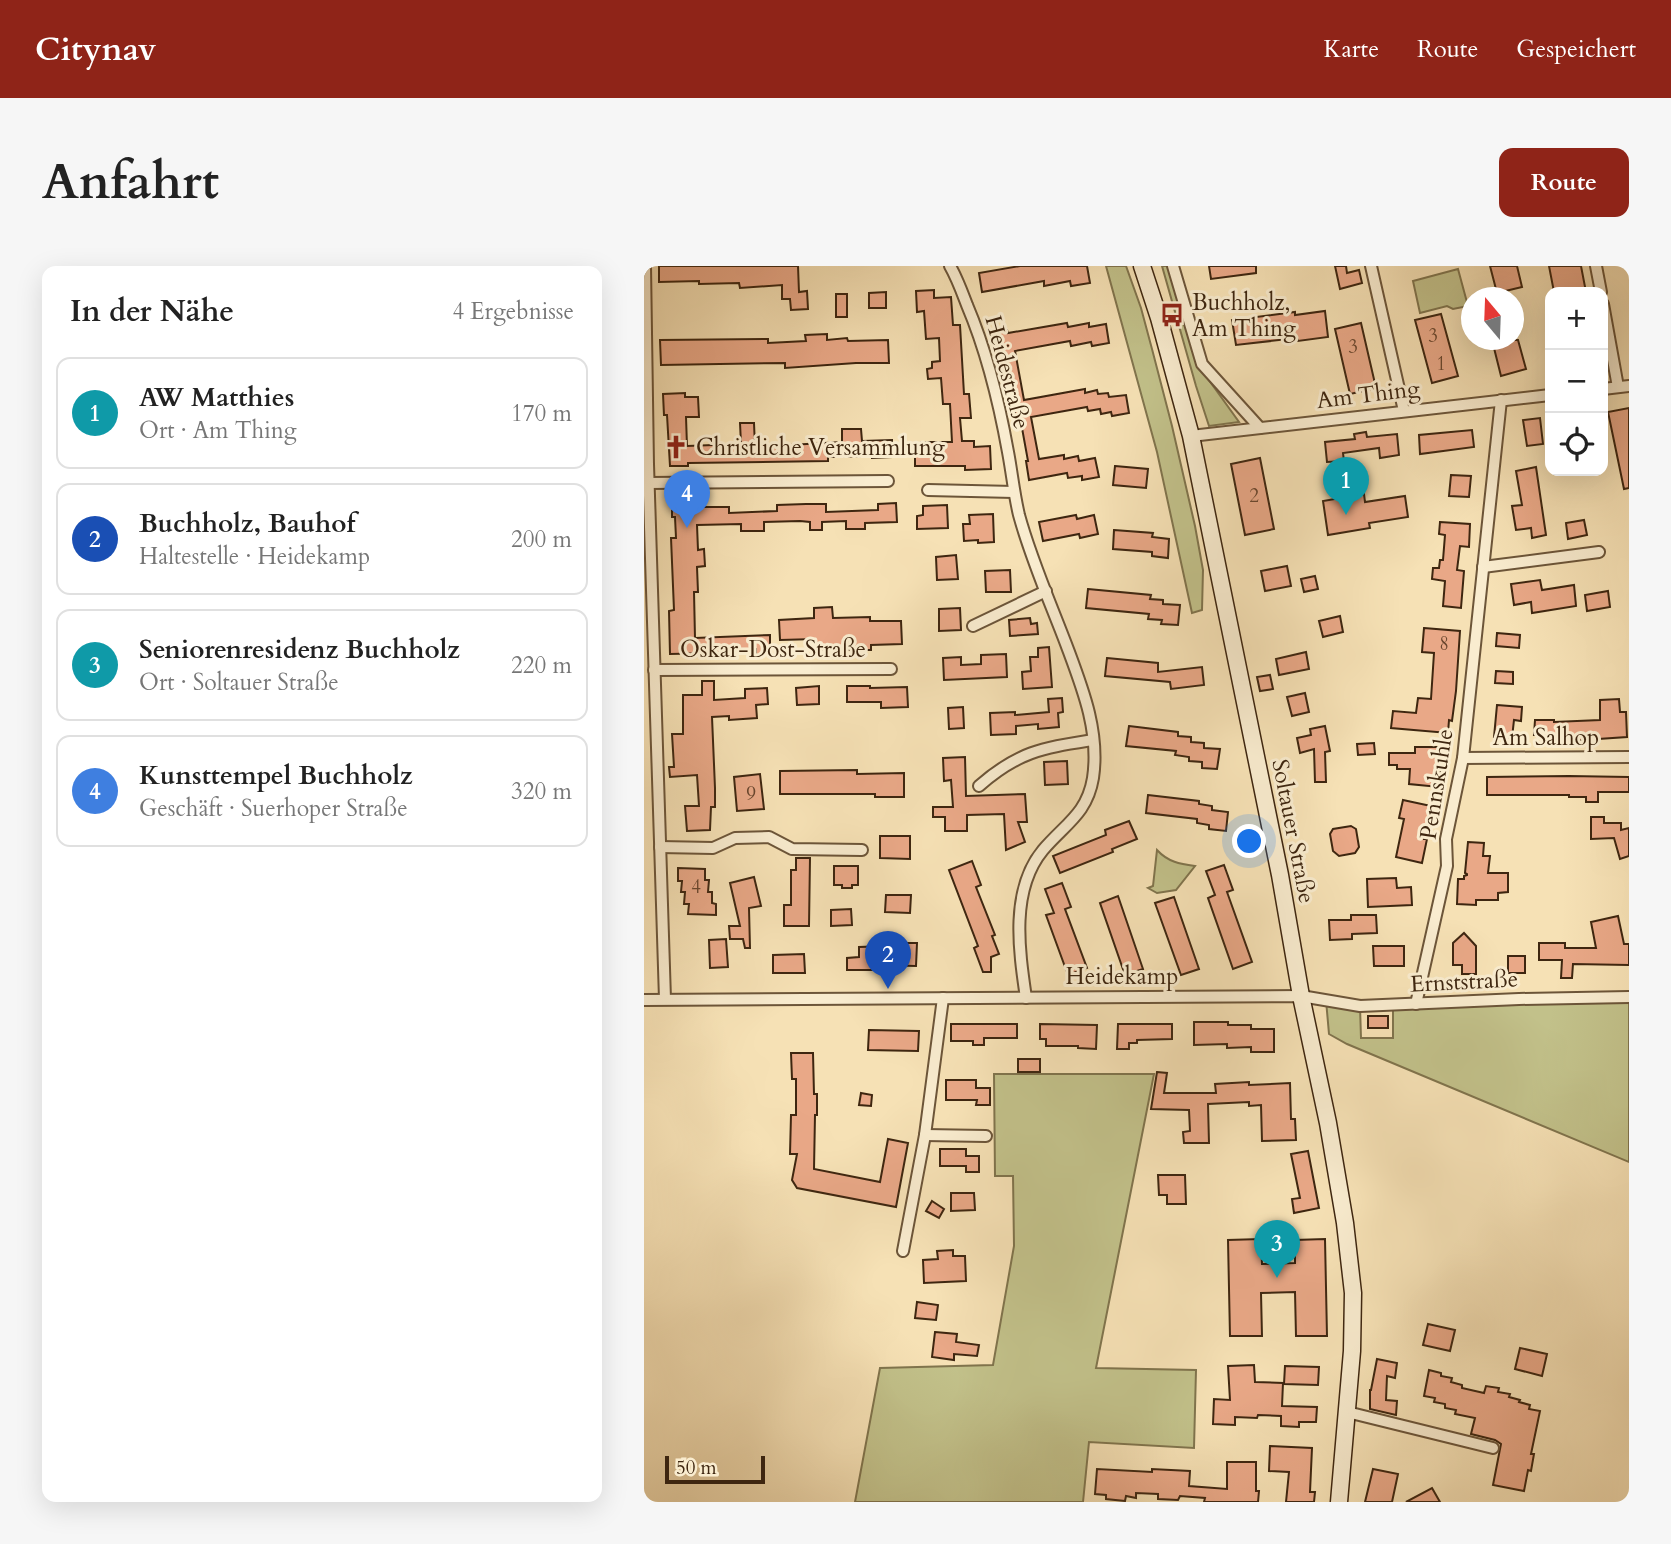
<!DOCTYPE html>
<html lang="de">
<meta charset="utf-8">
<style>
body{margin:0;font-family:Cardo,serif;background:#f6f6f6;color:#222}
.controls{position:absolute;right:21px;top:21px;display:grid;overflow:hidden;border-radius:14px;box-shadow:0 7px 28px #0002}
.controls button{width:63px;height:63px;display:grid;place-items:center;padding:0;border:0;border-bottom:2px solid #e0e0e0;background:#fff;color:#222;font:35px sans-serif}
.compass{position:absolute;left:817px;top:21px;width:63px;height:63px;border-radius:50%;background:#fff;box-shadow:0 7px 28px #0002;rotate:341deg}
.scale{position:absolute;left:21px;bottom:18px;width:100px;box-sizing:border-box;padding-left:7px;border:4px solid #3e2610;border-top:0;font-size:19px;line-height:24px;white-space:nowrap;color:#3e2610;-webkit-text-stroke:5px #f9eccf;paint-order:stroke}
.you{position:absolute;left:606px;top:576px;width:24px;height:24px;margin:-18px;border:5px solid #fff;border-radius:50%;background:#1a73e8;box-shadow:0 0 0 10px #1a73e833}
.badge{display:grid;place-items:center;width:46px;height:46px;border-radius:50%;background:#8f2418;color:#fff;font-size:23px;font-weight:700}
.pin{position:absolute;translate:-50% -58px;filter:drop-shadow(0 2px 4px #0008)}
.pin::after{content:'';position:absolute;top:37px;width:24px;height:21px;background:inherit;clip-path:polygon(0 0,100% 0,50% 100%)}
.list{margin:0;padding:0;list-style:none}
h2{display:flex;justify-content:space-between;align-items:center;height:91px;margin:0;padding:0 28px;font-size:30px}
h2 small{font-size:23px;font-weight:400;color:#767676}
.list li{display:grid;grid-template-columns:46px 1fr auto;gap:21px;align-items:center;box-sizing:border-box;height:112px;margin:0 14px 14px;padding:0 14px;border:2px solid #e0e0e0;border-radius:14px}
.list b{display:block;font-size:26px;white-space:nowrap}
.list p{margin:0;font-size:23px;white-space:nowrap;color:#767676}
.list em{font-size:23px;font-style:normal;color:#767676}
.icon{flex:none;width:38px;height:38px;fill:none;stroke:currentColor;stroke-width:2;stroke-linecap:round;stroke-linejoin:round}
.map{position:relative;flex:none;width:985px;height:1236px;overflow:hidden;border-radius:14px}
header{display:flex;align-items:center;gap:42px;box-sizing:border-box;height:98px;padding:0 35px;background:#8f2418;color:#fff}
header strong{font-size:33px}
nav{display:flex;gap:38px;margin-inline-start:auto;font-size:24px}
.intro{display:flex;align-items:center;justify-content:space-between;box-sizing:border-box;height:168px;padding:0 42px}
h1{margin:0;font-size:49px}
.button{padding:18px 32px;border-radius:14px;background:#8f2418;color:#fff;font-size:24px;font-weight:700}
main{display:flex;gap:42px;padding:0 42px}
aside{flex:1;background:#fff;border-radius:14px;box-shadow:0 7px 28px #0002}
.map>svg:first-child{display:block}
.green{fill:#c2c18a;stroke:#80744d;stroke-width:2}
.building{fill:#e9a887;stroke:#3e2610;stroke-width:2}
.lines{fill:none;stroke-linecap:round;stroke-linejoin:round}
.street-casing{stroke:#6c5539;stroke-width:14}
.secondary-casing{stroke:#3e2610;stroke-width:19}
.street{stroke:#f9eccf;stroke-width:10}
.secondary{stroke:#f9eccf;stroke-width:16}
.labels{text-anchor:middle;stroke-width:6;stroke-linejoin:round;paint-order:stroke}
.number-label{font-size:19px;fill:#69462e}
.poi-label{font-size:23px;fill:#3e2610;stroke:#f9eccf;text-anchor:start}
.street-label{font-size:23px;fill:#3e2610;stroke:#f9eccf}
</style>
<header>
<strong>Citynav</strong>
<nav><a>Karte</a><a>Route</a><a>Gespeichert</a></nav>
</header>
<div class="intro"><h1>Anfahrt</h1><a class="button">Route</a></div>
<main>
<aside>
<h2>In der Nähe<small>4 Ergebnisse</small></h2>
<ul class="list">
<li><span class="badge" style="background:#0f9aa8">1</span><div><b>AW Matthies</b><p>Ort · Am Thing</p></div><em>170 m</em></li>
<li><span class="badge" style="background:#1a4fb4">2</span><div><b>Buchholz, Bauhof</b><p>Haltestelle · Heidekamp</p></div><em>200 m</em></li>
<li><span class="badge" style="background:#0f9aa8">3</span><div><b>Seniorenresidenz Buchholz</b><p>Ort · Soltauer Straße</p></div><em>220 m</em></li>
<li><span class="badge" style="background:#3f7fe0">4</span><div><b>Kunsttempel Buchholz</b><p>Geschäft · Suerhoper Straße</p></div><em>320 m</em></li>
</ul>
</aside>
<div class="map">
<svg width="985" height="1236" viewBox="0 0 985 1236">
<rect width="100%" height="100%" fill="#f6e1b5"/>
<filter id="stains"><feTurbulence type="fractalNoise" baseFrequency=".00286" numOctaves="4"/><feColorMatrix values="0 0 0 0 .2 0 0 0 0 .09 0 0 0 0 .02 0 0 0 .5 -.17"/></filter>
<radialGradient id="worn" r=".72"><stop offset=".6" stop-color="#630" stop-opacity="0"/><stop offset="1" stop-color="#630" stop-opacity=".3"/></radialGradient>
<g class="green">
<path d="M462 0H482L497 42 508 83 528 160 551 260 559 304 558 344 548 347 513 186Z"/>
<path d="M518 0H526L557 103 595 156 565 160 552 120Z"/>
<path d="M814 3 824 40 809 43 803 40 776 47 769 15Z"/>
<path d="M513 584C524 596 536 598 551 600L532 624 513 627 504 622 509 620Z"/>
<path d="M985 731V896L703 778 685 768 682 734 716 740 717 772H749V739Z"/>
<path d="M350 808H510L452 1102 552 1104 550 1182 445 1176 439 1236H211L236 1102 349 1099 370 980 369 910H351Z"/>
</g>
<g class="building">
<path d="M15 0H154L155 26 163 25 164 43 147 44 146 33H138V19L96 22 95 17 55 18V15L15 16Z"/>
<path d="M376 0H443L446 17 427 20 426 15 400 20V15L338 26 335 7Z"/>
<path d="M565 0H612V7L567 13Z"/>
<path d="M691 0H702L703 7 715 4 718 17 696 23Z"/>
<path d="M846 0H873L878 21 853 27Z"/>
<path d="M905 0H937L942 26H910Z"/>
<path d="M290 24V32L307 31 309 59H316L320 128H325L327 152H316L318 175H330V181L346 180 347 203 321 204V200H271V187H277V176H308L306 138H299L297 112 284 113 283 103 288 102V96L296 95 295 72 282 73 280 45 273 46 272 25Z"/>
<path d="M242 26V42H225V27Z"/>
<rect x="192" y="28" width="11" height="23"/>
<path d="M681 45 684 71 654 75 653 72 592 79 588 54 651 46V49Z"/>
<path d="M797 48 814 110 788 117 771 54Z"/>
<path d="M423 57 424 61 445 57V61L462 58 465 77 448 80 447 76 427 80 426 75 371 85 380 134 441 123V127L453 124 454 128 464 127 465 131 482 129 485 147 468 150 467 146 457 148 456 143 444 145 443 141 387 151 395 193 420 189V193L434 190 435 195 451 192 455 211 438 214V210L424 212 423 207 385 214 382 195H384L378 162 374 163 363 101 359 102 353 65 363 64 364 67Z"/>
<path d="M717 57 732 122 706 128 691 63Z"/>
<path d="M183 68V74L203 72 204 75 244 74 245 97H212L141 102V97L17 99 16 74 124 73V77L162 75 161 69Z"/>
<path d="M848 74H874L882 103 857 110Z"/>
<path d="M41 127V131H54L55 151H42L43 180 97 178 96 157H110L111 181 198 176V163H217L218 175 248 174V191L228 192V190L184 191V195L44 197V200H26L23 149H20L19 128Z"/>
<path d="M985 142V222L980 223 964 146Z"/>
<path d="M896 152 899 178 883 180 879 154Z"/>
<path d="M828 164 830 181 776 188 775 169Z"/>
<path d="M722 166 723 171 753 168 755 189 736 192 735 182 699 187 700 195 683 196 681 176 711 173 710 168Z"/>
<path d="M616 192 630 263 601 269 587 198Z"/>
<path d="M471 200 504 203 502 222 469 219Z"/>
<path d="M892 201 902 269 888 272 887 262 872 264 868 240 878 239 872 205Z"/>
<path d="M807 209 827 210 825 231 805 230Z"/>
<path d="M720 228 721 236 761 230 764 251 725 257 726 262 684 269 679 235Z"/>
<path d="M252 237 253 256 221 257V263H202V255L178 256V264H166V256L156 255 120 256V265H97V258L53 259 54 284 60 283 61 300 53 301 54 326H50L51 372 126 369V388L112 389V383H88L89 389H71V387L26 388 25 345 30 344 27 272H32L31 251H28V240L53 239V241H85V247L133 245V239L162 238H182V246L234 244V238Z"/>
<path d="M303 239 304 262 273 263V250L279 249V240Z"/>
<path d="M349 248 350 276 334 277V274L320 275 319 258H326L325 249Z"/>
<path d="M432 249 433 253 450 249 454 268 436 272 435 268 399 275 395 256Z"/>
<path d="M940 254 943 269 924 273 922 257Z"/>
<path d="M796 256 826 258 825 281 816 280 813 304 820 305 817 342 799 340 801 315 788 313 789 302H795L796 294H799L801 269 795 268Z"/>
<path d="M470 264 509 267 508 271 525 273 524 292 508 290V286L469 283Z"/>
<path d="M312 289 314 313 293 314 292 291Z"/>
<path d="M643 300 647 320 621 325 617 305Z"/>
<path d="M366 304 367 326H342L341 305Z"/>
<path d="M671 310 674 323 660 326 657 313Z"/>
<path d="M896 314 898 324 930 319 932 340 888 347 887 336 870 339 867 318Z"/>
<path d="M444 323 507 329 506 333 519 334V338L536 339 534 359 517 358 518 354 504 353 505 348 442 342Z"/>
<path d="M964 325 966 341 943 345 941 329Z"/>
<path d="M188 341 189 352 226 351V355H257L258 378 227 379V384H171V373L136 374 135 354 170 352V342Z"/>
<path d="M316 342 317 364 295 365V343Z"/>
<path d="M696 350 699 366 679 371 675 355Z"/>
<path d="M386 352 387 358 393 357 394 368 366 370 365 354Z"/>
<path d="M780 362 816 365 812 425 808 455 805 454 804 467 747 462 749 445 772 447 774 432 787 433 790 387 778 386Z"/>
<path d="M853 367 876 369 875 382 852 380Z"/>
<path d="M405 381 408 421 379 423 378 406 387 405 386 391H394V382Z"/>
<path d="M662 386 665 403 635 409 632 393Z"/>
<path d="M362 388 363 411 300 414 299 392 317 391V399L337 398V389Z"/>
<path d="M463 392 514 397V406L558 401 560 419 527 423 526 416 461 410Z"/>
<path d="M852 405 869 406V418L851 417Z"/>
<path d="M626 409 629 423 616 425 613 411Z"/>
<path d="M58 415H70V434L101 432V423L123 422 124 438 112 439 113 452 85 454V450L68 451 71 522V541H67L66 564 43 565 41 540H55L53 509 26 511 25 501H30L28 468H39V429H58Z"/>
<path d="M175 420V438L153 439 152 422Z"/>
<path d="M203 420H226V422L263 421 264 441 237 442V436H203Z"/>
<path d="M661 427 665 446 648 450 643 431Z"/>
<path d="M418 432 419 446 414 447 415 461 394 463V458L372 460V468L347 469 346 447 371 446V449L405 446 404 433Z"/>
<path d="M975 433 976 446H982L983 471 925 475V469H890L891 454H910V456L956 454V434Z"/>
<path d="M853 439 878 441 877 455 870 454 868 472 850 471Z"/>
<path d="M319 441 320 462 305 463 304 442Z"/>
<path d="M485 460 534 466V470L547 471V476L560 477V482L576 483 573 503 558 502V496L545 495V491L531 489 532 485 482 480Z"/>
<path d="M681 460 686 485 681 486 682 516H671L670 483 656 487 653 472 667 469 666 463Z"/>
<path d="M730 477 731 488 714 489 713 478Z"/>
<path d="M771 481H798L795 521 765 518 766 503H753V499H745V487H771Z"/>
<path d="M321 491 322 530 381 528 383 556H374L381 576 362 584 360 548 323 549V565H301V551H289V541H309L307 514 300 515 299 492Z"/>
<path d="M423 495 424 518 401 519 400 496Z"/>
<path d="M213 504V508L260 507V531H231V528H136V505Z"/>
<path d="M116 508 120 543 93 545 90 511Z"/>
<path d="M925 510 985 511V526H954V536H942V531H925V529H843V511Z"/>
<path d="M504 529 555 535V538L568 540V544L584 546 582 565 565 563V559L553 557V553L502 547Z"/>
<path d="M759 534 787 540 780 573H783L778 597 752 591 760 553 755 552Z"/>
<path d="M947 551H960V557H977V564L985 562V590L976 593 970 572 947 573Z"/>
<path d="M485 555 493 573 468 583 469 586 416 607 409 590 462 569 461 564Z"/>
<path d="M707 560 712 563 715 581 711 587 695 590 689 585 686 568 689 563Z"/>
<path d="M236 570H266V593L236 592Z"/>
<path d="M824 576 840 577 839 590H846L844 607H864V626L854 627V634H832V639L813 638 814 613H820V610L823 609V608L821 607Z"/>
<path d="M152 592H166L165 660H140V639H147V604H152Z"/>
<path d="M328 595 337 619 332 621 351 669 348 670 355 688 347 691V706H339L330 682 334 680 305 604Z"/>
<path d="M580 599 589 624 583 626 608 696 589 703 564 632 571 629 562 605Z"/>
<path d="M190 600H214V619H208V622H198V619H190Z"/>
<path d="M34 602 61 603V614H65L64 626H68V637L72 638V649L44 648 45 638H40L41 626H37L38 615H34Z"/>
<path d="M110 611 117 640 105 642 106 682H101L99 673H86L85 660H96L86 617Z"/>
<path d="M752 612 753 622 767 621 768 639 724 641 723 613Z"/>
<path d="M418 617 427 641 421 643 443 702 424 709 402 649 410 647 401 623Z"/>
<path d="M242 629H267L266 647 241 646Z"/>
<path d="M474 630 499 703 481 709 456 637Z"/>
<path d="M530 631 555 703 537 709 511 637Z"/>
<path d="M207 643 208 659 187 660V644Z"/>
<path d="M707 649H732L733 667 708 668V673L686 674 685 654H707Z"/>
<path d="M974 650 980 678H985V699L929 698 928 712H917L918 694H895V677H921V682H952L947 656Z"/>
<path d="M820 667 832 680V708H818V699H809V677Z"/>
<path d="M82 673 84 701 66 702 65 674Z"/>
<path d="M246 677H273L272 700 232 699V704H203V692L215 691V681L246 680Z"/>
<path d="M729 680H760V700H730Z"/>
<path d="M160 688 161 707H129V689Z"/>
<rect x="864" y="690" width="17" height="17"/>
<rect x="724" y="750" width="20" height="12"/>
<path d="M550 756H584V759H607V763H630V786H607V781L583 782V778L550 779Z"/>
<path d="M307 758H373V772H340V779H329V775H307Z"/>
<path d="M396 758 453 759 452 783 434 782V780H402V773H396Z"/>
<path d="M474 758H528V773L493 774V777H485V783H473Z"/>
<path d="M225 764 275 765 274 785 224 784Z"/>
<path d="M147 787H169L170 828H173V849H171L170 903 236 916 244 873 264 877 252 941 153 922 148 914 153 888H146L147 849H152V813H148Z"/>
<rect x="374" y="793" width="22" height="13"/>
<path d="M513 806 523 807 520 827H572L571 818 605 816V819L646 817 647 853H651L652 874 618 875 617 839 605 840V836L564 838 565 877H540L539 866 546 865 545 844 507 843Z"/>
<path d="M302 814H332V822H346V839H332L333 834H302Z"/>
<path d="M217 827 228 829 227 840 215 839Z"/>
<path d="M296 883H322V890H335V906H322V900H296Z"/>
<path d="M664 885 675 942 650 947 648 933 656 932 647 888Z"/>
<path d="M514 909H541L542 938H523V929H515Z"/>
<path d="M307 927H330L331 944 307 945Z"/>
<path d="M288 935 300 943 295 952 282 945Z"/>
<path d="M617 973 618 998 651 997V974L681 973 683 1070H652L651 1026 617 1027 618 1070H586L584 974Z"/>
<path d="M309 984V990H321L322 1015 280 1017 279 994 294 993 293 985Z"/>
<path d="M273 1036 294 1039 292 1054 271 1052Z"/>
<path d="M784 1058 811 1064 806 1085 779 1079Z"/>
<path d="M291 1066 313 1068 312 1076 335 1079 333 1090 310 1088V1094L288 1091Z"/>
<path d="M876 1082 903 1088 898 1110 871 1103Z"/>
<path d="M733 1093 753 1097 751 1112 743 1110 742 1134 753 1135 752 1149 726 1143V1124H727Z"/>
<path d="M610 1099 611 1116 639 1117 638 1140 673 1141 672 1156H655V1161L637 1160V1150L614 1149 613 1152 591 1151V1159L569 1158 570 1133 586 1134 584 1100Z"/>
<path d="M641 1100 675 1101 674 1119 640 1118Z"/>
<path d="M785 1104 797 1107V1110L808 1112 807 1116 818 1119V1122L840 1127 842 1120 855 1122 854 1126 866 1128 865 1131 876 1134 875 1136 886 1139 885 1143 896 1145 887 1188H890L887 1205 884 1204 880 1225 849 1219 857 1178 851 1174 827 1168 831 1152 811 1148 812 1144 801 1142V1138L790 1136 791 1132 780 1130Z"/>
<path d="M626 1180 668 1182 666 1226H671L670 1236H642L645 1206 625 1205Z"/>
<path d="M583 1196H612V1225H615L614 1236H560L561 1232 536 1230 534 1234 514 1233V1228L492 1227V1232L482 1230 481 1235 462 1233V1229L451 1228 453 1203 508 1206V1203L546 1205 545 1220 583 1223Z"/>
<path d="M729 1203 754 1208 748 1236H721Z"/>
<path d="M788 1222 796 1236H762Z"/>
</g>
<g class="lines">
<g class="street-casing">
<g id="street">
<path d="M1 0 4 198 21 733"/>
<path d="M306 0C313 12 318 26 323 39 343 86 355 136 364 186 368 207 370 228 375 249 387 293 406 336 422 378 438 421 456 465 449 512 443 548 421 558 399 584 366 624 375 684 382 732"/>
<path d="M529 0 558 98 616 162"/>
<path d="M727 0 760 145"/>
<path d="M952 0 957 26"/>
<path d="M959 38 974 121"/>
<path d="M959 123 985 120"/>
<path d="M547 170 906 129"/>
<path d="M4 217 244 215"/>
<path d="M284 224 370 226"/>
<path d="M839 301 955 286"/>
<path d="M329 360 402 325"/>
<path d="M10 404 247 403"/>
<path d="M819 492 985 491"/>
<path d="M335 520C375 485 399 482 449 474"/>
<path d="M16 581 69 582 91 572 125 571 148 583 218 584"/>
<path d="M0 734 657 730 716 740 875 733 985 731"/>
<path d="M772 738 803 600 802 573 819 492 857 134"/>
<path d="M281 869 342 870"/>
<path d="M259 985 281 869 299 732"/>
<path d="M703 1146 849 1182"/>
</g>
</g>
<g class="secondary-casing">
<path id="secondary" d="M498 0 515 52 547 170 636 609 657 730 684 857 701 957 709 1027 708 1085 695 1236"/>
</g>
<use href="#street" class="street"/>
<use href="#secondary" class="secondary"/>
</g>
<defs>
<g id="bus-bare" transform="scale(1.89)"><path d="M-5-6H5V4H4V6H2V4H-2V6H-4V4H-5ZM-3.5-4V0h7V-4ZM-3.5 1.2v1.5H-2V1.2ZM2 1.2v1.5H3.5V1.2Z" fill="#8f2418" stroke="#f9eccf" stroke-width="2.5" paint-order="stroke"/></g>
<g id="church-bare" transform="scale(1.89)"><path d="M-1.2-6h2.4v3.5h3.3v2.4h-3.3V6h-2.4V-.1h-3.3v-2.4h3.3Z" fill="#8f2418" stroke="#f9eccf" stroke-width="2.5" paint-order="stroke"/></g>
</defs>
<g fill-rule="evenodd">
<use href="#bus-bare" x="528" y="49"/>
<use href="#church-bare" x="32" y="181"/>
</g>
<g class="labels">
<g class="number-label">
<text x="789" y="76">3</text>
<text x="709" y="87">3</text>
<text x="797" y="104">1</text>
<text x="610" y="236">2</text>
<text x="800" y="384">8</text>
<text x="107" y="534">9</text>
<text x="52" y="627">4</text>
</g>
<g class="poi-label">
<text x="548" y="44">Buchholz,<tspan x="548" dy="26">Am Thing</tspan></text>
<text x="52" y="189">Christliche Versammlung</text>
</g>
<g class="street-label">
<text transform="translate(364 106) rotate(75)" y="8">Heidestraße</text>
<text transform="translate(724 128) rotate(-7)" y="8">Am Thing</text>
<text x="129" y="391">Oskar-Dost-Straße</text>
<text x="902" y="479">Am Salhop</text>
<text transform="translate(792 518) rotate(-81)" y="8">Pennskuhle</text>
<text transform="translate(650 565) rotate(79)" y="8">Soltauer Straße</text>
<text x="478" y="718">Heidekamp</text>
<text transform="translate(820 715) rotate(-3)" y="8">Ernststraße</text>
</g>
</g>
<rect width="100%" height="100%" filter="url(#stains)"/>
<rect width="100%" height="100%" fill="url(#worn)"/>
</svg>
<div class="controls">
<button>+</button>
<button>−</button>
<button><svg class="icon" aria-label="locate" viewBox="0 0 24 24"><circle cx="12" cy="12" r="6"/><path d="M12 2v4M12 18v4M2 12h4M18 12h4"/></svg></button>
</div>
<svg class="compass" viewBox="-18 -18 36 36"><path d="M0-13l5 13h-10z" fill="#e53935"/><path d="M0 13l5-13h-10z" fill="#767676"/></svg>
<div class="scale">50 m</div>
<div class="you"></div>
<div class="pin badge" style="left:702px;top:249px;background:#0f9aa8">1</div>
<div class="pin badge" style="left:244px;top:723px;background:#1a4fb4">2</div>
<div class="pin badge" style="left:633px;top:1012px;background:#0f9aa8">3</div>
<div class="pin badge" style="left:43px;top:262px;background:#3f7fe0">4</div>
</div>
</main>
